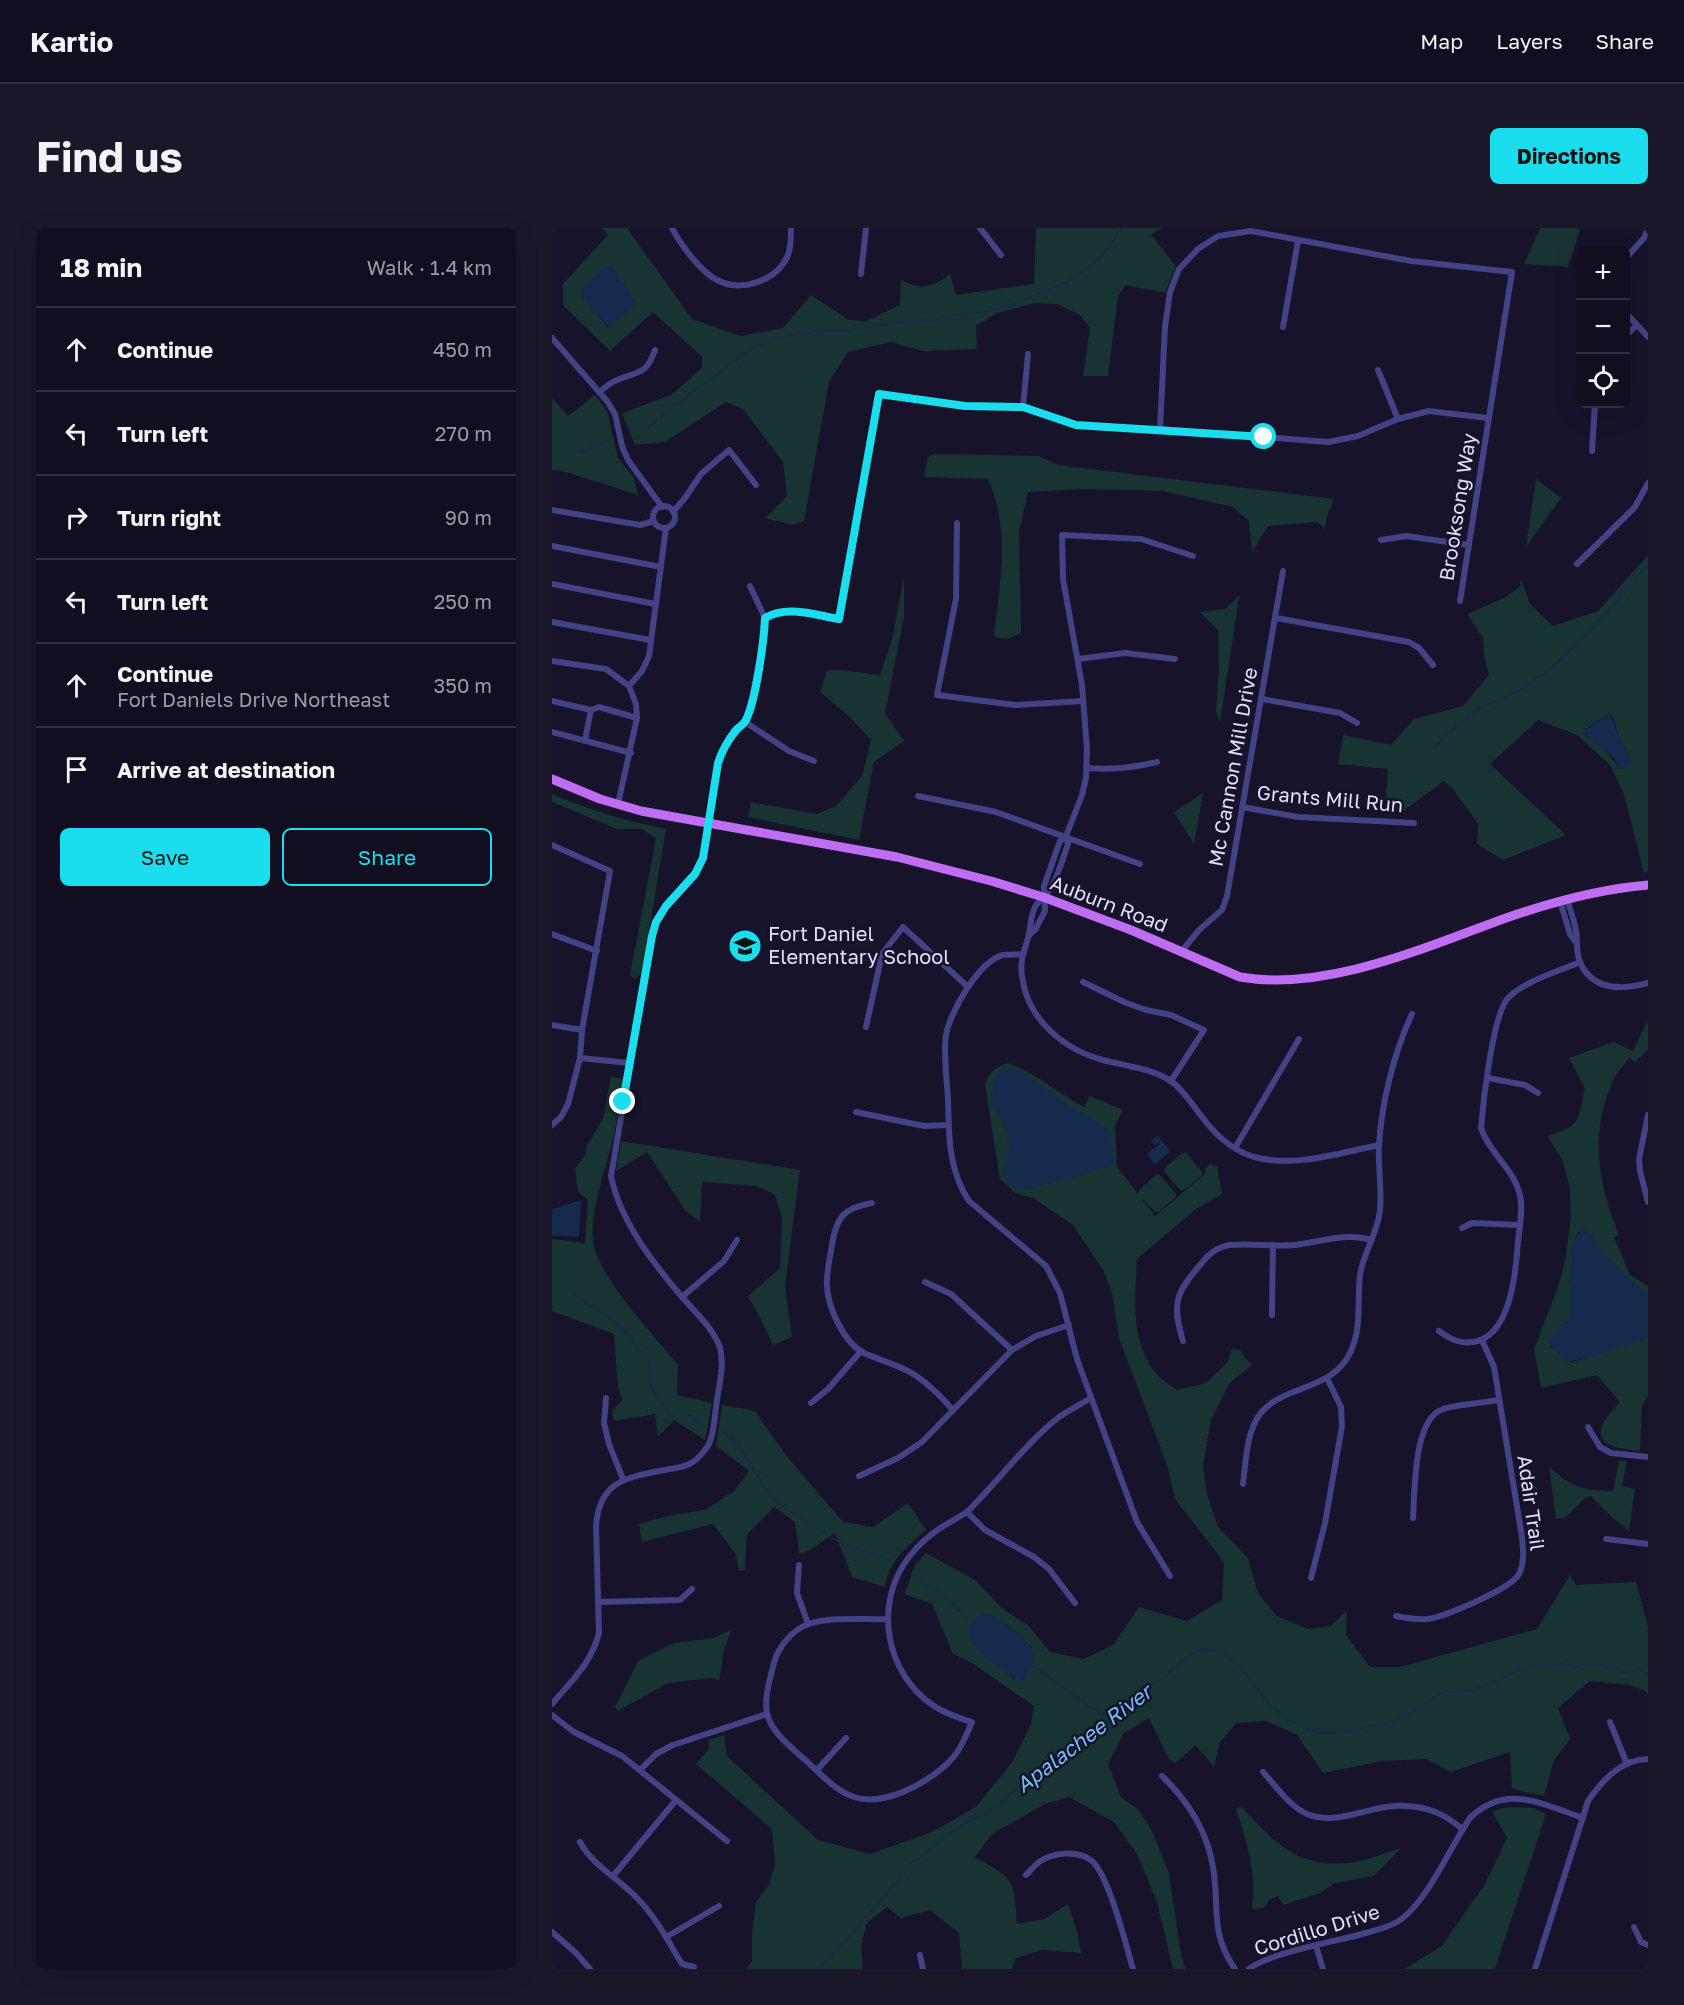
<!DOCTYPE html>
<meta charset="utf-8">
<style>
body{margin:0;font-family:"Golos Text",sans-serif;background:#1a1729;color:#f1f3f6}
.controls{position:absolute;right:18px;top:18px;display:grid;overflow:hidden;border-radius:9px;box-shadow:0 6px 24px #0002}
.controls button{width:54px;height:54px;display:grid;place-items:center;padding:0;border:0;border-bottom:2px solid #302e3e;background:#110e20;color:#f1f3f6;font:30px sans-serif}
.stop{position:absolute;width:18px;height:18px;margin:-14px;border:4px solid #1added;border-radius:50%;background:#fff}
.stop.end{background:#1added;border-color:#fff;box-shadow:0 2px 6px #0008}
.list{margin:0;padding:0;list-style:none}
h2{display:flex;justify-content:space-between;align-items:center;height:78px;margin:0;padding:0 24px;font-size:26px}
h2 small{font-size:20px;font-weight:400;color:#9c9ca5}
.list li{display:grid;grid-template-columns:39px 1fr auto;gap:18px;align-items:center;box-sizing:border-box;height:84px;padding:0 24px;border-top:2px solid #302e3e}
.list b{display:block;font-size:22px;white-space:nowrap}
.list p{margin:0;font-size:20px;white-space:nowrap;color:#9c9ca5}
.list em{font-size:20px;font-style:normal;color:#9c9ca5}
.actions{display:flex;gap:12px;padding:18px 24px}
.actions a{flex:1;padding:14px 0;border:2px solid #1added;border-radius:9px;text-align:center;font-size:21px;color:#1added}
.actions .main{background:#1added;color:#111}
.icon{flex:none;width:33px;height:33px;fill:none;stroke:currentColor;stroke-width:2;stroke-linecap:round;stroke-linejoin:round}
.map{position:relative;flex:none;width:1096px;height:1741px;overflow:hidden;border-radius:9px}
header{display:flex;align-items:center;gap:36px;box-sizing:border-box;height:84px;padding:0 30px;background:#110e20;border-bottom:2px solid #302e3e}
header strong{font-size:28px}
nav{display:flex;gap:33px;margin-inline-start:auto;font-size:21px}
.intro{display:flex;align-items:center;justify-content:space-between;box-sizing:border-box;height:144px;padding:0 36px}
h1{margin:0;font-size:42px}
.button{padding:15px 27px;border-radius:9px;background:#1added;color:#111;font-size:21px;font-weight:700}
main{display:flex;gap:36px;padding:0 36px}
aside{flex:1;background:#110e20;border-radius:9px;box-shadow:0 6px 24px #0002}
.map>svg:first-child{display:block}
.green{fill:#173432;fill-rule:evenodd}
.water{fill:#142b4e}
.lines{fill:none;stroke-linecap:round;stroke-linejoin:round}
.stream{stroke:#142b4e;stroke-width:1.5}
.minor{stroke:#434285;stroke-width:6}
.primary{stroke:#bf6ef4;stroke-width:9}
.route{stroke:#1added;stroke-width:8}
.labels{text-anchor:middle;stroke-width:5;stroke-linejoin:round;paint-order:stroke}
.street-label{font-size:20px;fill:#e2dffd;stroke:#17132a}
.poi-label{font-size:20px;fill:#e2dffd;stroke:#17132a;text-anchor:start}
.water-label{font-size:21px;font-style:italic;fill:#75bcf4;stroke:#17132a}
</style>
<header>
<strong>Kartio</strong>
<nav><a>Map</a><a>Layers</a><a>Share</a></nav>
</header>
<div class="intro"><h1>Find us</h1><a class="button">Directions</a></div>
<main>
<aside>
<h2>18 min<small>Walk · 1.4 km</small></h2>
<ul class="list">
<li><svg class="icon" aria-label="ahead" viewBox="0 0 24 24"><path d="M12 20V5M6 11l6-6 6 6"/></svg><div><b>Continue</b></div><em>450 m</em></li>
<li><svg class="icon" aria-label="left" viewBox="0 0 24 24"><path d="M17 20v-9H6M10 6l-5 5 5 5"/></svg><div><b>Turn left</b></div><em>270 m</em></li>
<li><svg class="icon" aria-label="right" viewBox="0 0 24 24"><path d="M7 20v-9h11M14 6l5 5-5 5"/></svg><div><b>Turn right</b></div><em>90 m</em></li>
<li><svg class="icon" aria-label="left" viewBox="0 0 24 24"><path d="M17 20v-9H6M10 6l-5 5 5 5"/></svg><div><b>Turn left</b></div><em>250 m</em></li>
<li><svg class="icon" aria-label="ahead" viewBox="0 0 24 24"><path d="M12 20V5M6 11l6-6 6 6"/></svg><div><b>Continue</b><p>Fort Daniels Drive Northeast</p></div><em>350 m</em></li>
<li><svg class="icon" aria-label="arrive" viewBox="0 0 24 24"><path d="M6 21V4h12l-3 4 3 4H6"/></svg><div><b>Arrive at destination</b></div></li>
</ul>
<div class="actions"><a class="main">Save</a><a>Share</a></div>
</aside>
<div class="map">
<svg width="1096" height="1741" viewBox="0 0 1096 1741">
<rect width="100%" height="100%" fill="#17132a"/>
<g class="green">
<path d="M50 0H75L140 91 188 108 231 100 259 67 297 92 314 93 348 77 349 52C370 62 380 60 398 46L404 67 482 56 484 0H610L599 7 624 38 613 65 574 57 566 68 556 148H531L538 100 528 87 505 76 483 75 445 85 424 98 425 121 371 123 339 114 296 124 277 154 252 293 240 297 213 290 235 268 231 234 191 181 174 174 113 214 83 217 70 185 119 167 150 140V129L101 84 58 123 11 77V56L56 7ZM31 69 84 74 56 99Z"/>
<path d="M988 0H1024L1028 2 1016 39 972 36Z"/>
<path d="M43 167 55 183 66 230 82 250 86 267 14 244 0 242V170L16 188Z"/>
<path d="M382 226 487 228 506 237 782 271 775 288 773 301 766 294 716 298 700 324 697 293 681 279 611 263 532 261 476 264 467 304 469 405 456 411 442 409C448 353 459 304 436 251L372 249 376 229Z"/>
<path d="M984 251 1009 270 974 319Z"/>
<path d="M1096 327V643L1092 645 1072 566 1058 537 1025 507 986 492 938 536 1014 607 951 632 925 616 926 596 901 561 892 553 853 582 833 584 836 541 786 536 791 507 839 517 862 491 911 478 937 447 932 428 931 410 915 386 952 370 968 359 969 351 978 376 1001 398 1046 383ZM1058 485 1061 489 1066 507 1080 533 1073 541H1068L1053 522 1032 506 1033 501Z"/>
<path d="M352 349V389L333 485 352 513 322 534 307 612 196 589 199 574 265 586 284 578 310 548 319 512 298 489 268 464 275 442H289L328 447 340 411Z"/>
<path d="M688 367 686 376 668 495 664 483 667 441 666 402 648 384 673 381Z"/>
<path d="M651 565 642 616 622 584Z"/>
<path d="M0 566C37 582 74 593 114 601L90 744 83 751 78 747 104 610 90 601H65L0 574Z"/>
<path d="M1096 795V822L1083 834 1077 830C1072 837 1064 845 1061 853 1037 907 1046 954 1067 1007L1062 1009 1078 1047 1096 1058V1064L1090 1062 1049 1024 1037 1005 1026 1004 1020 1021V1050L1017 1054 1020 1063V1088L1017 1094 1010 1097 997 1119 1003 1122 1015 1134H1020L1096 1110V1168L1090 1178 1088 1223C1074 1221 1042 1220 1050 1198 1053 1189 1063 1181 1068 1174L1045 1147 989 1160 982 1121 1006 1059 1013 1034 1019 989 1018 960 1010 931 995 908C1029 898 1025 894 1033 861L1017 830 1061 814 1081 823 1094 796Z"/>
<path d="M455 835C483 844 506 865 532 879L538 868 571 882 563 898 565 939 586 966 587 962 604 947H608L624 966V969L606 984H603L588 968 603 988 654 945 652 942 658 936 665 938 670 966 644 981 585 1031C583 1071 578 1111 603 1144 608 1151 618 1157 625 1162L654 1155 676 1134 680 1121 689 1122 693 1130 701 1136 677 1156 659 1192 651 1237 655 1266 666 1299 696 1330 706 1365 725 1388 756 1401 779 1398 795 1382 794 1407 818 1439H848L985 1401 1018 1347 1024 1357 1084 1354 1096 1398V1468L1094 1463 1077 1457 1038 1453 1006 1480 1018 1511 1002 1532 992 1568 960 1561 958 1524 899 1544 874 1531 830 1533 771 1545 745 1507 714 1493 684 1495 668 1514 662 1539 644 1517 623 1535 617 1531 597 1490 572 1505 556 1536 569 1569 588 1583 601 1605 617 1645 629 1726 634 1741H621L605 1674 585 1626 562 1594 517 1569 493 1576 440 1606 423 1629C463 1652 462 1650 465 1696L492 1691 516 1676 525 1703 529 1725 490 1722 464 1730 460 1741H410L407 1705 378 1682 349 1690 335 1679 315 1695 309 1718 311 1741H194L200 1733V1706L204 1674 217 1657 223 1637 220 1601 144 1536 157 1521 156 1512 172 1507 175 1528 266 1612 318 1626 380 1604 424 1579 461 1533 479 1496 482 1478 420 1435 401 1426 380 1376 353 1366 362 1338 374 1325 423 1352 451 1381 477 1398 498 1424 532 1431 561 1417 587 1379 635 1393 670 1372 672 1334 623 1271 615 1237 567 1110 560 1066 552 1043 521 997 481 970 463 965 448 951 433 857C437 844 442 840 455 835ZM437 1386 458 1399 480 1419 462 1451 421 1415 426 1388Z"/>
<path d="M59 848 72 852C68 873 65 894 60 915 53 945 34 992 43 1022 52 1054 104 1110 126 1137L125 1167 160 1175 153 1212 122 1192 106 1209 103 1186 62 1193 60 1184 70 1172 66 1160 62 1106 0 1083V1011L33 1015 36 972 26 964 23 941 33 927 34 919 51 891Z"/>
<path d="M69 913 248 942 233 1057 240 1109 221 1117 202 1078 195 1069 228 1040 230 990 223 967 205 958 150 954 148 994 133 982 95 924 64 943Z"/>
<path d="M630 925H634L650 944V947L632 962H628L612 943 613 940Z"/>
<path d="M170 1177 203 1183 233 1226 291 1294 321 1299 356 1275 374 1302C355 1318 337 1333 333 1359L300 1349 283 1305 253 1325H247L243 1294 222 1279 195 1306 193 1342 187 1343 184 1326 161 1296 90 1314 87 1296 119 1287 153 1282 182 1263 197 1243 164 1218Z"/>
<path d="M1067 1233H1075L1070 1258 1083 1261 1077 1303 1061 1290 1039 1268 1034 1269 1013 1290 1004 1291 997 1239C1022 1260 1028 1262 1061 1263Z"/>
<path d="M179 1402 172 1423 167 1452 159 1450 116 1455 66 1483 63 1479 86 1433 122 1415 161 1410Z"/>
<path d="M689 1578C720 1612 744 1640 795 1635 812 1634 832 1625 849 1620L822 1648 783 1655 768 1665 731 1677 726 1668 717 1672 712 1680 700 1681C705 1645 695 1615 684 1581Z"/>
<path d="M957 1579 981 1580 994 1586 943 1741H852L890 1718 933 1656 955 1610 940 1583Z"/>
</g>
<g class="water">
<path d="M58 36 84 75 69 90 57 99 30 69 32 57Z"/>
<path d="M1058 485 1066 507 1080 533 1079 538 1073 541H1068L1061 529 1031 504Z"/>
<path d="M457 840 466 842 515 876 558 902 562 934 560 938 477 961C466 961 448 956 452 940 454 934 457 929 457 922 457 907 450 889 440 878 439 872 442 852 444 848 447 843 453 842 457 840Z"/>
<path d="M606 908 618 923 603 937 595 926 608 916 607 914 603 917 599 913Z"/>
<path d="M29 972 27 1009 0 1008V981Z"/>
<path d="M1032 1001 1037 1005 1049 1024 1090 1062 1096 1064V1110L1044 1128 1015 1134 997 1117 1007 1099 1017 1094 1020 1088C1014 1077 1023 1066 1017 1054 1026 1042 1011 1014 1032 1001Z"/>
<path d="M437 1386C450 1394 485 1414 482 1431 481 1438 475 1446 472 1453 456 1449 430 1429 421 1415 417 1409 417 1403 417 1396L426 1388Z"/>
</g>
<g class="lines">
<g class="stream">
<path d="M87 204 95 201 130 172 190 128 214 113 268 102H295L347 94 381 92 409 86 436 83 463 76 517 53 549 29 570 0"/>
<path d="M28 224 57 213"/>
<path d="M882 521C897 504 915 487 935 477 943 472 952 470 960 466 971 461 981 453 991 446 1032 415 1061 375 1096 338"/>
<path d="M19 1065 65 1095 97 1134 99 1158 116 1186 126 1190 140 1187 145 1195 153 1198"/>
<path d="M170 1203 185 1214 202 1243 225 1275 277 1309 293 1317 338 1332"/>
<path d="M359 1347C383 1359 402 1377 421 1395"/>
<path d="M479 1436 544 1483 562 1491"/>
<path d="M266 1741 300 1706 360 1635 411 1596 449 1575 487 1541 525 1519 553 1499 638 1426C673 1409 691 1444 710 1467 717 1476 727 1485 737 1492 745 1497 757 1502 766 1504 779 1507 830 1497 843 1492 859 1486 873 1475 886 1466L893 1464 919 1463 979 1438 1007 1436 1025 1438 1036 1436 1057 1438 1071 1444 1088 1442 1096 1447"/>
</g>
<g class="minor">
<path d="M120 0C128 16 149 44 165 52 189 65 225 53 236 27 239 19 239 9 239 0"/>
<path d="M428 0 449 27"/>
<path d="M1074 30 1092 10 1096 0"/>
<path d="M309 46 314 0"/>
<path d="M1074 85 1096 109"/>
<path d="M731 99 746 13"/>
<path d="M1074 107 1084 98"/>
<path d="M0 110 55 173 63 186 70 218 76 232 110 279"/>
<path d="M826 142 846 191"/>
<path d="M47 164C52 160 58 155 63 153 85 142 93 150 103 122"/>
<path d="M471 179 476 126"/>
<path d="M608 201 613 99 618 64 627 41 646 21 666 8 699 3 859 33 960 44 908 373"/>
<path d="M1040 223 1043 176"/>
<circle cx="112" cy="289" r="11"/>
<path d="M0 282 88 297 102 293"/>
<path d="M121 284 133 270 149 246 177 222 204 257"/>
<path d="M405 295 404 371 385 467 463 477 531 473"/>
<path d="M829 312 854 308 917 317"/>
<path d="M0 318 109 339"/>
<path d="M1025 336 1083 279 1096 255"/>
<path d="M0 356 103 376"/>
<path d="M213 390C235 377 263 387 287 391L327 166 413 178 471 179 524 197 608 201 776 214 806 208 846 191 877 183 936 190"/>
<path d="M724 390 857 414 867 420 881 437"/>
<path d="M0 394 98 412"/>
<path d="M526 431 573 425 623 431"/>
<path d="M0 433 54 441 77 458"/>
<path d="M710 471 788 485 805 495"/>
<path d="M0 473 39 482 47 479 85 490"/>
<path d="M193 494 237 523 262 533"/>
<path d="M0 504 79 525"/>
<path d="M33 512 39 482"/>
<path d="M535 540C560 542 581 540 605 534"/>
<path d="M366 568 444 584 588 636"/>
<path d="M66 576 85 490 84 476 77 458 90 443 97 428 114 300"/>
<path d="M690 579 746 589 862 595"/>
<path d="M514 608 516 616C511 630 507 645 500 658 497 666 487 671 483 679 478 689 479 700 476 710 471 727 467 735 471 754 478 793 513 822 551 832 573 838 600 840 620 854 630 861 636 871 644 881 659 902 676 921 702 929 743 940 786 925 827 917"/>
<path d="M0 617 58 643 30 802 28 830 16 876 9 889 0 897"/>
<path d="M1015 671C1018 681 1022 692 1024 702 1026 712 1023 723 1028 734 1040 763 1071 762 1096 755"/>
<path d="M1008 673 1018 706 1023 713"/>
<path d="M0 706 45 723"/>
<path d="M477 707 483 702 493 683 492 658 508 613 514 608 530 567 534 550 535 521 530 457 511 351 510 307 589 311 641 328"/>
<path d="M629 724 647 702 670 682 675 668 731 343"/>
<path d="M470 726C464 727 457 726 451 727 427 733 398 784 394 807 391 825 395 852 396 871 397 907 396 942 417 973L494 1038 508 1065 525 1131 585 1294 618 1348"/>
<path d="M531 754 572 774 594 782 619 787 652 802 619 853"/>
<path d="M0 797 30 802"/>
<path d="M314 799 330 726 351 699 416 759"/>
<path d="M28 830 77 835"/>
<path d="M936 850 973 857 986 865"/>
<path d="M304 884 372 898 396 897"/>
<path d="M1096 887 1087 931 1088 943 1096 974"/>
<path d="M683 920 747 811"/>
<path d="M320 975C292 980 284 989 280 1017 278 1030 274 1045 275 1058 276 1080 292 1115 312 1125 329 1133 348 1137 363 1147 378 1157 389 1169 401 1182"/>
<path d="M910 1000 920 995 968 997"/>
<path d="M373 1054 399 1066 460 1122"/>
<path d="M130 1069 172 1033 185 1012"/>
<path d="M720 1087 721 1017"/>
<path d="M887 1103C898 1111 907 1116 921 1114 959 1109 964 1043 966 1013 968 998 971 981 968 967 962 941 937 925 929 900 931 875 941 783 957 769 975 752 1005 744 1028 734"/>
<path d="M631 1113C620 1076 623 1066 648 1037 656 1027 664 1019 678 1017 699 1015 721 1019 743 1017 769 1014 793 1004 820 1012"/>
<path d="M54 1170 52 1195 57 1216 71 1251"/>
<path d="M259 1175 276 1161 309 1123"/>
<path d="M1036 1199 1048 1219 1059 1225 1096 1229"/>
<path d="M307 1248 346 1230 370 1214 460 1122 484 1108 517 1097"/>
<path d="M691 1256C694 1234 694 1205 708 1186 731 1156 781 1164 799 1123 810 1098 805 1073 808 1047 811 1025 826 1005 828 982 830 961 826 940 827 918 829 877 842 824 860 786"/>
<path d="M415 1284 433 1302 482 1329 497 1341 523 1375"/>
<path d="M861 1290C863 1263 861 1191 891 1181 909 1176 930 1175 947 1172"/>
<path d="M1054 1311 1096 1316"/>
<path d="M247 1337 245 1365 256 1396"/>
<path d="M759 1350 773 1295 790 1198 789 1179 775 1150"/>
<path d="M46 1374 128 1372 140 1361"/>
<path d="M844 1388C854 1390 865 1392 876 1391 894 1388 959 1361 967 1346 973 1334 971 1322 970 1309L942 1139 930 1112"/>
<path d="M335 1391C310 1392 281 1388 257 1396 241 1401 226 1419 222 1435 218 1451 212 1469 215 1485 218 1503 239 1519 252 1531 267 1544 283 1563 302 1569 333 1579 375 1555 397 1534 408 1523 414 1508 420 1494 407 1490 394 1486 382 1478 333 1446 321 1375 357 1329 367 1316 381 1304 395 1296 403 1291 412 1287 418 1281 448 1251 474 1215 507 1189 517 1182 529 1176 539 1170"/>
<path d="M0 1476C20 1452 39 1436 47 1405L44 1298C47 1253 75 1249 113 1242 121 1240 132 1240 139 1235 144 1233 149 1227 152 1223 162 1213 162 1193 164 1179 166 1162 173 1138 168 1120 162 1101 143 1084 130 1069 101 1035 68 993 59 948L100 708 104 694 114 677 143 646 151 630 166 535 171 521 193 494 200 470 210 418 213 390 198 358"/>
<path d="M0 1487 22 1504 70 1528 175 1613"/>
<path d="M1058 1494 1075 1536"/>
<path d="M88 1542 104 1526 121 1517 215 1486"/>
<path d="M265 1542 294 1510"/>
<path d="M711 1544C724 1558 737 1578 755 1586 783 1598 813 1580 842 1578 854 1577 872 1579 883 1584 893 1587 902 1595 911 1601"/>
<path d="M610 1548C636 1573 655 1602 661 1639 668 1679 657 1704 683 1741"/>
<path d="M28 1614C41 1638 66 1650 85 1670 104 1689 116 1713 130 1736L142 1739"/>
<path d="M474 1647C478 1643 482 1638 487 1634 501 1624 526 1622 540 1633 557 1648 574 1717 581 1741"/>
<path d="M61 1648 124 1572"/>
<path d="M1082 1699 1089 1714 1096 1717"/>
<path d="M0 1704 24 1725 38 1741"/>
<path d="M114 1709 167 1678"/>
<path d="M764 1718 771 1741"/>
<path d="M368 1727 371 1741"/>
<path d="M697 1741C720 1724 781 1714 810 1706 821 1703 835 1700 845 1694 874 1677 898 1619 918 1590 954 1555 990 1576 1031 1590"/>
<path d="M983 1741 1036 1573C1050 1553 1069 1531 1096 1531"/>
</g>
<path class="primary" d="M0 551 48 571 89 583 345 629 439 653 491 669 579 702 688 749C774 764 874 719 954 690 1000 674 1047 661 1096 657"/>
</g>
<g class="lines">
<path class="route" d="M71 874 100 708 104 694 114 678 143 646 151 630 166 535C170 523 176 512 184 502 187 499 192 496 194 492 204 472 212 413 213 390 235 377 263 387 287 391L327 166 413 178 471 179 524 197 712 209"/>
</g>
<defs>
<g id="school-disc" transform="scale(1.725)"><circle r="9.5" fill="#1added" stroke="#17132a"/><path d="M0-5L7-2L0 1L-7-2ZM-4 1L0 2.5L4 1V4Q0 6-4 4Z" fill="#111"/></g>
</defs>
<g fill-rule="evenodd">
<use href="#school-disc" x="193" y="718"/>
</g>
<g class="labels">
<g class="street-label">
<text transform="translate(906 279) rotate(-81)" y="7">Brooksong Way</text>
<text transform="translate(681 539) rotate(-80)" y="7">Mc Cannon Mill Drive</text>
<text transform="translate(778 571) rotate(5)" y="7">Grants Mill Run</text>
<text transform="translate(557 676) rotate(21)" y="7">Auburn Road</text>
<text transform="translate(979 1275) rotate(82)" y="7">Adair Trail</text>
<text transform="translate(765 1702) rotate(-17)" y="7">Cordillo Drive</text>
</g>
<g class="poi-label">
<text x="216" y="713">Fort Daniel<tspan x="216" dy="23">Elementary School</tspan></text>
</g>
<g class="water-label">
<text transform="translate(532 1511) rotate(-37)" y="7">Apalachee River</text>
</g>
</g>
</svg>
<div class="controls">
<button>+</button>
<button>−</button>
<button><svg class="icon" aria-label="locate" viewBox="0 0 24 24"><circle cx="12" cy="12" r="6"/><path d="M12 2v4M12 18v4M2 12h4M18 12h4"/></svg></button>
</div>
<div class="stop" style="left:712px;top:209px"></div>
<div class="stop end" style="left:71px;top:874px"></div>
</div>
</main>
